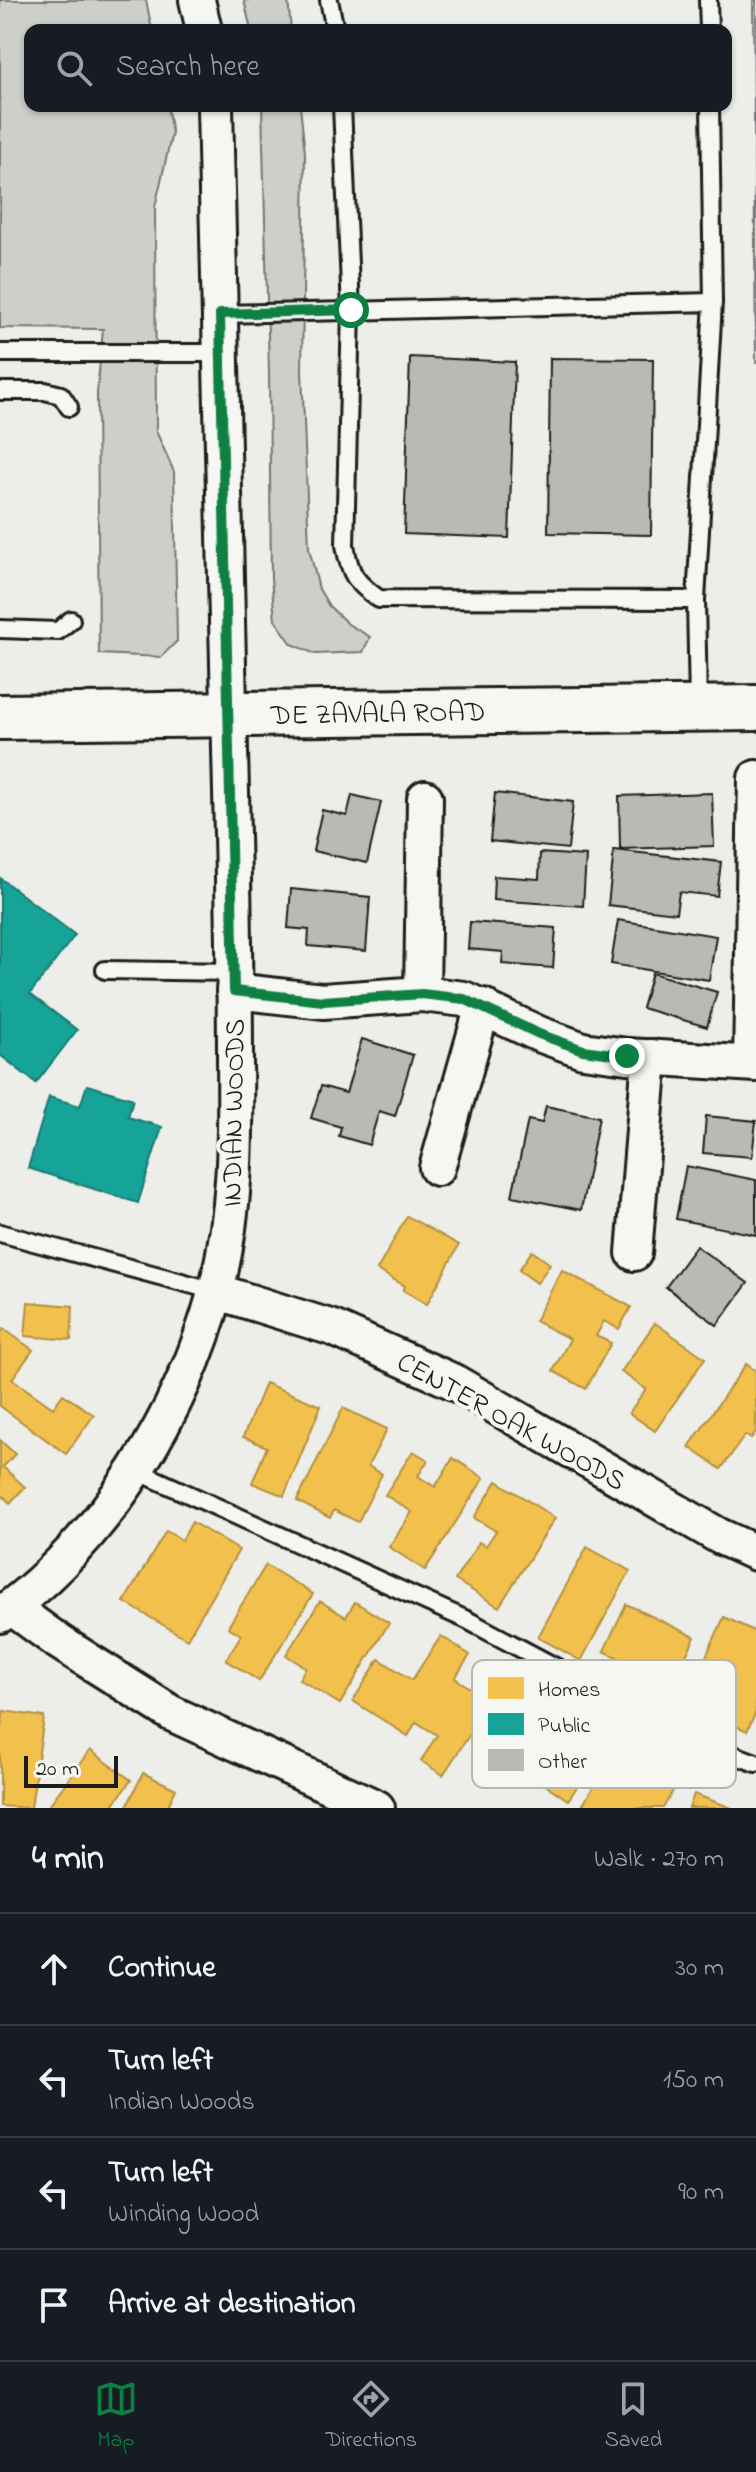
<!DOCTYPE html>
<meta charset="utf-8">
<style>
body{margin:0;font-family:"Indie Flower",sans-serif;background:#242831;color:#f1f3f6}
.scale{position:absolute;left:24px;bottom:20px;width:94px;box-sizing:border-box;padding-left:8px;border:4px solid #1c1c1c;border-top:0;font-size:22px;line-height:28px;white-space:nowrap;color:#1c1c1c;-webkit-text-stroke:6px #f6f6f2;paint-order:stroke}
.stop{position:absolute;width:24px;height:24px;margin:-18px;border:6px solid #0b8043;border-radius:50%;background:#fff}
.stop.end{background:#0b8043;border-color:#fff;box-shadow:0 2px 8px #0008}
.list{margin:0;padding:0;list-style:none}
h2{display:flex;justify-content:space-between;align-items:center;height:104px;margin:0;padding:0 32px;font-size:34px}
h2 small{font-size:26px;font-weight:400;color:#9ea1a6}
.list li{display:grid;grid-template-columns:52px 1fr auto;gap:24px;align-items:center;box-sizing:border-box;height:112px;padding:0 32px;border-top:2px solid #363941}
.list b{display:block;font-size:30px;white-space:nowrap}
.list p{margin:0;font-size:26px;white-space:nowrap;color:#9ea1a6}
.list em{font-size:26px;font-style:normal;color:#9ea1a6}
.icon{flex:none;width:44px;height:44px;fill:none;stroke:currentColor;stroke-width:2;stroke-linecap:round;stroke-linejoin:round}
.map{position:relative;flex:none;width:756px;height:1808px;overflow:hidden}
.search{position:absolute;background:#171b24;box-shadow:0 2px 6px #0004;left:24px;right:24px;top:24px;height:88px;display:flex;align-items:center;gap:20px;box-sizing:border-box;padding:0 28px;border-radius:16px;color:#9ea1a6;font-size:30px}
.sheet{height:552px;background:#171b24}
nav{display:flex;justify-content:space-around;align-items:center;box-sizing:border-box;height:112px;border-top:2px solid #363941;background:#171b24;font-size:22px;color:#9ea1a6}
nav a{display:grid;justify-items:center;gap:4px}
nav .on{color:#0b8043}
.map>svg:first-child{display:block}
.green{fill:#cececb;stroke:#757574;stroke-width:2}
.homes{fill:#f2c14e;stroke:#b2903f;stroke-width:2}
.public{fill:#17a398;stroke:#187a73;stroke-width:2}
.building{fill:#b9b9b6;stroke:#1c1c1c;stroke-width:2}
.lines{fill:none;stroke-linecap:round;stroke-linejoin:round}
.lane-casing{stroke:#1c1c1c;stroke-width:22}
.street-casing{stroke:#1c1c1c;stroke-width:40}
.secondary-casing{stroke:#1c1c1c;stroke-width:50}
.lane{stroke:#f6f6f2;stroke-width:16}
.street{stroke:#f6f6f2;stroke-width:34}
.secondary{stroke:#f6f6f2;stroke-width:44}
.route{stroke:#0b8043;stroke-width:10}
.labels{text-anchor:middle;stroke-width:8;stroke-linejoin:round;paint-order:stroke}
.street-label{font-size:28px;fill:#1c1c1c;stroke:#f6f6f2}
.key{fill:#f6f6f2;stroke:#b5b5b2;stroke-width:2}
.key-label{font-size:22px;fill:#1c1c1c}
</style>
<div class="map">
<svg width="756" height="1808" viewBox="0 0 756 1808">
<rect width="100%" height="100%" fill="#edede9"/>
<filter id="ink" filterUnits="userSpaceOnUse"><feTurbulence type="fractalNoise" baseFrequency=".0125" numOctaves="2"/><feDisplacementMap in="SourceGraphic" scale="16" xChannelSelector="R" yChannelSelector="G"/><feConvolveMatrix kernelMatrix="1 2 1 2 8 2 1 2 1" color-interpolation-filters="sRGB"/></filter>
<g filter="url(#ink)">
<g class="green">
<path d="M0 0H146L152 30H30V106H167L172 133 155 207 156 431 174 472 177 641 161 657 99 654 97 393 103 329 0 328Z"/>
<path d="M244 0H288L291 30H251Z"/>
<path d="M753 0H756V364Z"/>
<path d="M262 106H300L305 153 302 370 309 548 319 589 329 606 348 624 370 637 363 652 315 654 292 644 275 620 271 578 269 372Z"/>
</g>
<g class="homes">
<path d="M407 1216 459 1245 427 1304 403 1290 405 1286 377 1270Z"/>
<path d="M532 1251 550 1264 537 1283 519 1270Z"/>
<path d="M562 1270 631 1307 619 1329 604 1321 596 1336 611 1343 586 1389 553 1371 570 1339 535 1321Z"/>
<path d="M28 1302 73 1306 71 1340 25 1336Z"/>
<path d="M655 1323 705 1358 655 1431 629 1413 646 1389 621 1372Z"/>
<path d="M4 1329 33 1350 12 1379 53 1408 63 1394 94 1415 66 1454 0 1406V1334Z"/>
<path d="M746 1364 756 1371V1432L751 1439 745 1435 721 1469 689 1447Z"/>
<path d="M265 1383 321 1406 284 1496 252 1483 267 1447 243 1437Z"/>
<path d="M343 1408 387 1429 368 1466 382 1474 358 1522 334 1510 330 1518 297 1501Z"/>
<path d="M0 1440 15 1454 3 1467 25 1487 10 1503 0 1493Z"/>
<path d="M413 1451 428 1460 418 1476 435 1487 453 1458 484 1478 425 1570 389 1547 412 1512 385 1495Z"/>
<path d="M497 1481 555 1518 499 1607 455 1580 479 1542 486 1546 496 1531 474 1518Z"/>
<path d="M192 1522 239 1550 187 1639 124 1602 166 1531 182 1540Z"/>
<path d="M587 1547 630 1571 581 1661 538 1637Z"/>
<path d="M266 1565 313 1594 259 1681 226 1660 241 1635 228 1627Z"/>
<path d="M320 1601 346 1617 355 1602 389 1623 340 1704 299 1679 306 1668 286 1655Z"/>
<path d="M626 1604 695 1637 663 1704 611 1680 621 1659 604 1651Z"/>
<path d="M724 1617 756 1632V1712L747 1731 719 1718 727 1701 693 1685Z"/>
<path d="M441 1636 470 1655 455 1678 491 1702 443 1775 421 1761 437 1735 416 1722 408 1736 353 1701 379 1659 412 1680Z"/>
<path d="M4 1711 44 1717 31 1808 0 1806V1732Z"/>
<path d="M562 1723 602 1750 568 1800 528 1773Z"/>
<path d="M616 1747 678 1782 663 1808H581Z"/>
<path d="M90 1750 131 1780 111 1808H47Z"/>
<path d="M143 1773 176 1789 167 1808H126Z"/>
<path d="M694 1794 732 1808H689Z"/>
</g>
<g class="public">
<path d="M0 878 75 935 30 994 77 1030 36 1083 0 1055Z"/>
<path d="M87 1085 133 1099 128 1117 162 1127 138 1203 28 1168 49 1097 80 1106Z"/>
</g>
<g class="building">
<path d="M410 357 515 362 509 538 404 534Z"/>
<path d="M550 358 653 359 651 535 548 533Z"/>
<path d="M495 793 573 802 568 849 490 841Z"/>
<path d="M712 793 714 846 620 849 619 796Z"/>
<path d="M352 795 381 802 367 863 313 851 322 810 347 816Z"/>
<path d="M614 850 721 862 717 896 679 892 676 913 608 905Z"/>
<path d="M540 853 586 856 583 906 493 900 494 876 539 879Z"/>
<path d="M291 889 370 897 366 951 308 946 309 930 288 928Z"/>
<path d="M618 920 716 936 709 980 611 964Z"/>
<path d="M470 922 556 928 553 968 502 964 503 952 468 949Z"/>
<path d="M652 973 717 992 707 1027 642 1008Z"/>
<path d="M362 1039 413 1055 395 1116 379 1111 369 1145 339 1136 341 1127 311 1118 321 1086 346 1093Z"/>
<path d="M546 1106 599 1117 581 1210 512 1196 528 1120 542 1123Z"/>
<path d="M706 1116 756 1121 752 1157 703 1153Z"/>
<path d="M686 1166 756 1180V1235L676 1219Z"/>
<path d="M696 1246 748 1283 717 1325 666 1287Z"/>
</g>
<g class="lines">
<g class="lane-casing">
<g id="lane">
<path d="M329 0 335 30"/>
<path d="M708 0 709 30"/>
<path d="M342 106 351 310 345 545C350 575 355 582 379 599L696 600"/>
<path d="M710 106 713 302"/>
<path d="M220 314 713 302 696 600 698 705"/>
<path d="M0 353H221"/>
<path d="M0 391H45L61 395 69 407"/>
<path d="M0 629 58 631 71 620"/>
<path d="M105 970 234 972"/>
<path d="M0 1233 215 1291"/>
<path d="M135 1470 467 1620 691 1739 756 1763"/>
</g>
</g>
<g class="street-casing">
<g id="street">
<path d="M197 0 204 30"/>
<path d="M234 991 323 1001 422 994 464 999 539 1034 583 1050 627 1056 756 1064"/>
<path d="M422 994 425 798"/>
<path d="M751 1063 756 778"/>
<path d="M437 1168 483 1006"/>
<path d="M634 1253 650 1057"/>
<path d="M215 1291 333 1328 454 1382 719 1536 756 1553"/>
<path d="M11 1607 59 1642 171 1713 377 1808"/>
<path d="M0 1615C106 1538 182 1415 216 1290 236 1212 236 1139 235 1061 235 1000 234 939 233 878 229 620 221 363 215 106"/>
</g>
</g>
<g class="secondary-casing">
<path id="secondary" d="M0 717 756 708"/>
</g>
<use href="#lane" class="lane"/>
<use href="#street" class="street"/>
<use href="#secondary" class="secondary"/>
</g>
</g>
<g class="lines" filter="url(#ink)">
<path class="route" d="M351 310 220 314 234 991 323 1001 422 994 464 999 539 1034 583 1050 627 1056"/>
</g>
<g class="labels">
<g class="street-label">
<text transform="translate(378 712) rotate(-1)" y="10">DE ZAVALA ROAD</text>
<text transform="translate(232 1113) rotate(-89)" y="10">INDIAN WOODS</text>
<text transform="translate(512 1420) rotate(29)" y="10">CENTER OAK WOODS</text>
</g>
</g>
<rect x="472" y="1660" width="264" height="128" rx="12" class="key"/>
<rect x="488" y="1677" width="36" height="22" fill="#f2c14e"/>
<rect x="488" y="1713" width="36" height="22" fill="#17a398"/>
<rect x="488" y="1749" width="36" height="22" fill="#b9b9b6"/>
<g class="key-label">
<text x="538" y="1696">Homes</text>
<text x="538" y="1732">Public</text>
<text x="538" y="1768">Other</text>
</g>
</svg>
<div class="scale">20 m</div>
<div class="stop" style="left:351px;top:310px"></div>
<div class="stop end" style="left:627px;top:1056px"></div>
<div class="search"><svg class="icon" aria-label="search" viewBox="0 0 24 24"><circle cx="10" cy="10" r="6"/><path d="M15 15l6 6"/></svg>Search here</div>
</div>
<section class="sheet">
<h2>4 min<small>Walk · 270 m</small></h2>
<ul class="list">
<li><svg class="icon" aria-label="ahead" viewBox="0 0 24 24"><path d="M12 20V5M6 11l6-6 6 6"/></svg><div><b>Continue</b></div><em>30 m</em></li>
<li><svg class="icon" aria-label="left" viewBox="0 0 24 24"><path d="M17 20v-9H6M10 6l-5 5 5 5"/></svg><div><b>Turn left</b><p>Indian Woods</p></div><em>150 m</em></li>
<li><svg class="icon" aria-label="left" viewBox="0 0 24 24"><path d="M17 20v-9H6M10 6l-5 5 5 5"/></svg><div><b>Turn left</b><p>Winding Wood</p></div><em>90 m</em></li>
<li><svg class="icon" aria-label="arrive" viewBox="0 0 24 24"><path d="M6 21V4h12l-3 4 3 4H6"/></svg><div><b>Arrive at destination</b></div></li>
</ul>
</section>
<nav>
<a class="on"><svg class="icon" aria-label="map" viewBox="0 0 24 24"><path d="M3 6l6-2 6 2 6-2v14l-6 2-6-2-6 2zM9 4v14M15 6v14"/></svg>Map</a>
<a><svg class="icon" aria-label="directions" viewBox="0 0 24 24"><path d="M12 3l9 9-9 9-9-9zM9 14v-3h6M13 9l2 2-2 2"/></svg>Directions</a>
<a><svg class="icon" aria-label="saved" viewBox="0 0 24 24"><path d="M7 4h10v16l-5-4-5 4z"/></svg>Saved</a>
</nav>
